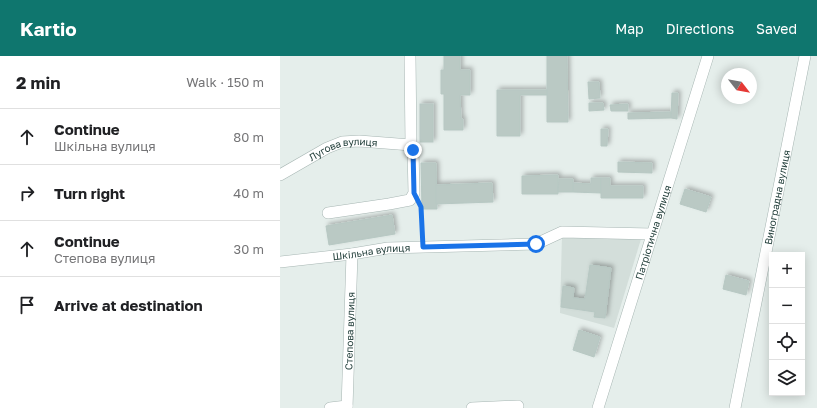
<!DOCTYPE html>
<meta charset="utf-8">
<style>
body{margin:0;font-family:"Golos Text",sans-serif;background:#f6f6f6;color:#202124}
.controls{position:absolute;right:12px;bottom:12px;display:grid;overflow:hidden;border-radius:0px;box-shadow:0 2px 10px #0003}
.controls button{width:36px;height:36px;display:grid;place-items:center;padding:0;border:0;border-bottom:1px solid #e0e0e0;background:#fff;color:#202124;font:20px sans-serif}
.compass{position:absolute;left:441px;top:12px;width:36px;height:36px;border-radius:50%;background:#fff;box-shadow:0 2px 10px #0003;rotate:121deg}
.stop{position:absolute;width:12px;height:12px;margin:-9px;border:3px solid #1a73e8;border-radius:50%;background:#fff}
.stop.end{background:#1a73e8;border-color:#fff;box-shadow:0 1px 4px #0008}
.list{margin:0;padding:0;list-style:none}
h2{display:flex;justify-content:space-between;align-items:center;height:52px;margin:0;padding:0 16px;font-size:17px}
h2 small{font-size:13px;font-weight:400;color:#757577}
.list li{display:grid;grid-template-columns:26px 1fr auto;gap:12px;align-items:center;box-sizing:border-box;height:56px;padding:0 16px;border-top:1px solid #e0e0e0}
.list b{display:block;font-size:15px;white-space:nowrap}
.list p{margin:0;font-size:13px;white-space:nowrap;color:#757577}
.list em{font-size:13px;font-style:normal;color:#757577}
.icon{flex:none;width:22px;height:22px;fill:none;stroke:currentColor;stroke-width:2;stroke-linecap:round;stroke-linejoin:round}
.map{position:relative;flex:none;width:537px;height:352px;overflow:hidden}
header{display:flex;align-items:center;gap:24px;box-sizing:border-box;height:56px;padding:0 20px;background:#0f766e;color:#fff}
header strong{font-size:19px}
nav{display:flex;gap:22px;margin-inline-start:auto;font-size:14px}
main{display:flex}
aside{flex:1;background:#fff}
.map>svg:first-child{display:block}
.built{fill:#d3deda}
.building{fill:#bac9c4;stroke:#b7c8c3;filter:url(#shadow)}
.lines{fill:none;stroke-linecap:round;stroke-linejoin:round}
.minor-casing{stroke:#a7b6b3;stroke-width:12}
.path{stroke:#85b1a9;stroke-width:1.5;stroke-dasharray:2 3;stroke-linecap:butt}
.minor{stroke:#fff;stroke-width:11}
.route{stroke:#1a73e8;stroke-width:5}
.labels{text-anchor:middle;stroke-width:3;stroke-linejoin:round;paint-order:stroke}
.street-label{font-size:10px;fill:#24403c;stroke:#f5faf8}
</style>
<header>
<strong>Kartio</strong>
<nav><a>Map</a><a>Directions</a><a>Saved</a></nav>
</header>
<main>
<aside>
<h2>2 min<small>Walk · 150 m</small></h2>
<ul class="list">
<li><svg class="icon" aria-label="ahead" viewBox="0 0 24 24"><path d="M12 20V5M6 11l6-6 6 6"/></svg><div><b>Continue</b><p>Шкільна вулиця</p></div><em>80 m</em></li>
<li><svg class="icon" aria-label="right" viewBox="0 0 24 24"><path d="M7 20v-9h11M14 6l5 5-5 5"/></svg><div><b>Turn right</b></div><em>40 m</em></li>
<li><svg class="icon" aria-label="ahead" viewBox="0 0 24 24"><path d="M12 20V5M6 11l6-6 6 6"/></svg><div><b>Continue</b><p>Степова вулиця</p></div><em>30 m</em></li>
<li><svg class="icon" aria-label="arrive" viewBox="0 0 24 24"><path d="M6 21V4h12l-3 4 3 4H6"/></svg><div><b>Arrive at destination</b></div></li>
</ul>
</aside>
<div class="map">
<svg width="537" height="352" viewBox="0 0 537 352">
<defs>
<filter id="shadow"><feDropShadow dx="2.5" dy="-2.5" stdDeviation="2" flood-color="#0004"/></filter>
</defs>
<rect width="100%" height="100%" fill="#e5eeeb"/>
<path class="built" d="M282 179 361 183 334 272 280 257Z"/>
<g class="building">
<path d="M164 0H180V14H190V39H180L181 63H183V74H164V38H161V14H164Z"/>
<path d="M267 0H287L288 66H267Z"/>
<path d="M308 26H319L320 42 309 43Z"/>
<path d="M217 34H267V39H240V80H217Z"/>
<path d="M392 37H398L397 63 391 62Z"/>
<path d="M309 47H323L324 54 309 55Z"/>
<rect x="140" y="48" width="13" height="38"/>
<path d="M348 48V55H331L330 49Z"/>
<path d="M391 56V62L348 63V57Z"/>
<path d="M321 73H328L327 90H321Z"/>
<path d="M338 106 372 107V117L338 116Z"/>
<path d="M141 107H156L157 153H142Z"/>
<path d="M278 119V138H242V120Z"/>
<path d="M311 122H321V137L293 136V127L311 128Z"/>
<path d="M321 122H330V130H363V142H321Z"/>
<path d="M279 123H293V136H278Z"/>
<path d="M212 127 213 146 156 148V129Z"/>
<path d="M405 133 431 141 426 156 400 148Z"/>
<path d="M112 159 115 178 49 189 46 170Z"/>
<path d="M310 209 331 212 325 262 314 261 315 256 281 251 283 230 294 232 293 242 305 243Z"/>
<path d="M446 219 469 225 466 239 443 233Z"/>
<path d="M299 274 320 281 314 301 293 294Z"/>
</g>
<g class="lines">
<g class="minor-casing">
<g id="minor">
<path id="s1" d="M0 119 47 92 62 86 79 85 131 89"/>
<path d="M48 157 109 148 130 144 134 137 133 94 131 89 130 0"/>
<path id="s2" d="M0 206 72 198 108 192 256 188 282 176 372 178"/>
<path d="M50 352 67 350"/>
<path id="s3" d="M67 352 72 198"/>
<path d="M192 352 238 350"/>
<path id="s4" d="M318 352 428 0"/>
<path id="s5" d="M455 352 525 0"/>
</g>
</g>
<path class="path" d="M139 147 141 151 143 181"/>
<use href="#minor" class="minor"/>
</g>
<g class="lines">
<path class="route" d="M133 94 134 137 141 151 143 191 256 188"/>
</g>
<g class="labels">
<g class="street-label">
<text dy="4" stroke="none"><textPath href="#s1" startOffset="70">Лугова вулиця</textPath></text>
<text dy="4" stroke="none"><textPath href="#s5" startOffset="215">Виноградна вулиця</textPath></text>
<text dy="4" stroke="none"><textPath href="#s4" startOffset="184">Патріотична вулиця</textPath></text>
<text dy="4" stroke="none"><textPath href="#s2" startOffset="92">Шкільна вулиця</textPath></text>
<text dy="4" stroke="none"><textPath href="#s3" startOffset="77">Степова вулиця</textPath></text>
</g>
</g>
</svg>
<div class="controls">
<button>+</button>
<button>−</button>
<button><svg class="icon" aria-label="locate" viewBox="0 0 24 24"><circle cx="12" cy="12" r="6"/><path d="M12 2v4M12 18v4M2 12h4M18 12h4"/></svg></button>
<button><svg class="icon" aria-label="layers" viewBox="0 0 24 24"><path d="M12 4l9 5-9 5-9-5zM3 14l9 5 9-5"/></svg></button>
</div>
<svg class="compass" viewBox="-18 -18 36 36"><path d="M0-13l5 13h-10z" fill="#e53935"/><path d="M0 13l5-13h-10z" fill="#757577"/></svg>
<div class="stop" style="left:256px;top:188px"></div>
<div class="stop end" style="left:133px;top:94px"></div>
</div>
</main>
